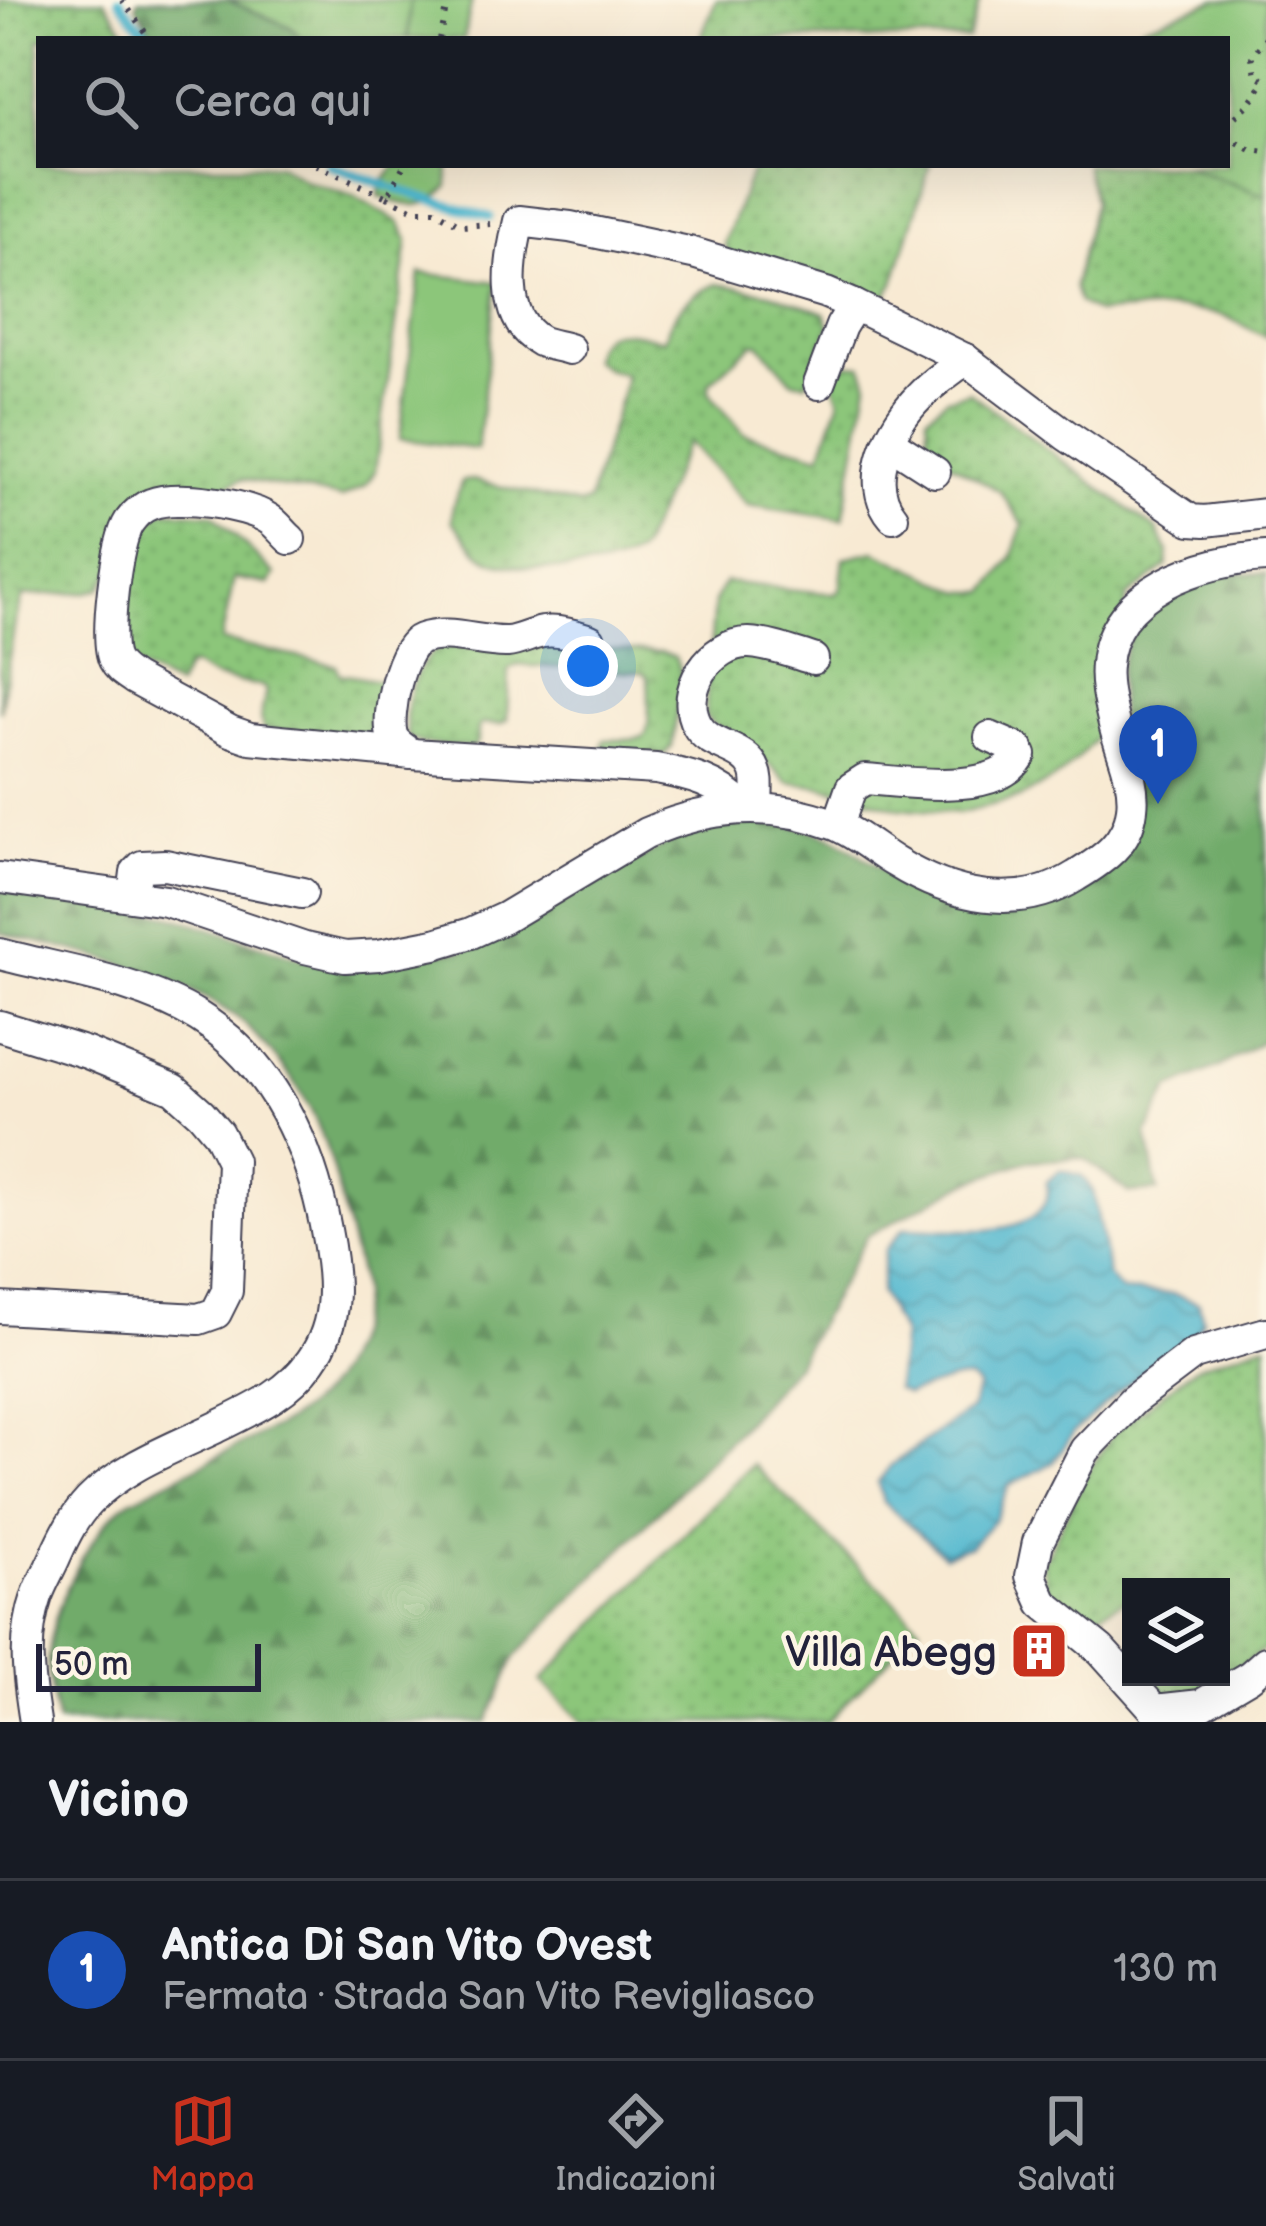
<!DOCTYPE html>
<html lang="it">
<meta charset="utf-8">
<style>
body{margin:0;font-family:"Balsamiq Sans",sans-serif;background:#20242c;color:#f1f3f6}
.controls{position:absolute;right:36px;bottom:36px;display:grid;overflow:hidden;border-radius:0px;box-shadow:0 12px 48px #0002}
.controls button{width:108px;height:108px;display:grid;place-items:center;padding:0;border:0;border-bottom:3px solid #363941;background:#171b24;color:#f1f3f6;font:60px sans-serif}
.scale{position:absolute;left:36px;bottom:30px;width:225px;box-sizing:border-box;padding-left:12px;border:6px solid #22223b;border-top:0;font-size:33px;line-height:42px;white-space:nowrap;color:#22223b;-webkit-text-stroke:9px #fcf5e5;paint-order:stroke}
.you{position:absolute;left:588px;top:666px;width:42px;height:42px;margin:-30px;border:9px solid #fff;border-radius:50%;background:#1a73e8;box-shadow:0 0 0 18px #1a73e833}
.badge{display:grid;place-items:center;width:78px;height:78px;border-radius:50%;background:#c8321e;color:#fff;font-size:39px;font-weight:700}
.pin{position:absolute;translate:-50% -99px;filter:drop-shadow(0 3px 6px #0008)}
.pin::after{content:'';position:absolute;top:63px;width:42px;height:36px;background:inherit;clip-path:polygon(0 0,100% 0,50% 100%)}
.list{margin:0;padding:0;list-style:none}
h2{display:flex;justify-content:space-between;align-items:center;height:156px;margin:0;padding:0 48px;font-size:51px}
h2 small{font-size:39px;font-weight:400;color:#9ea1a6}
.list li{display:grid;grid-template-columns:78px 1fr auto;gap:36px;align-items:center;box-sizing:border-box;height:180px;padding:0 48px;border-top:3px solid #363941}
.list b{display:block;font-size:45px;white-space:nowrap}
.list p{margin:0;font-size:39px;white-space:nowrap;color:#9ea1a6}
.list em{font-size:39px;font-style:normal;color:#9ea1a6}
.icon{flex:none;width:66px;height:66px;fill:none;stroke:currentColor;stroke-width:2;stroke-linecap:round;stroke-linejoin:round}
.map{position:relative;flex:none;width:1266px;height:1722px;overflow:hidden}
.search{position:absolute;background:#171b24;box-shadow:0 12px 48px #0002;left:36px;right:36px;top:36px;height:132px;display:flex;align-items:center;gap:30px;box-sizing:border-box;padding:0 42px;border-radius:0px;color:#9ea1a6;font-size:45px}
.sheet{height:336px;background:#171b24}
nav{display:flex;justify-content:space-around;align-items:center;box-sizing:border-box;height:168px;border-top:3px solid #363941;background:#171b24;font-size:33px;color:#9ea1a6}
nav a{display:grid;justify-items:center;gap:6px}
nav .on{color:#c8321e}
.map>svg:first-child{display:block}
.grass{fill:url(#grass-tufts);stroke:#57745a;stroke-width:3}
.forest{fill:url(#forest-firs);stroke:#4a6652;stroke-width:3}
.park{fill:#8cc67a;stroke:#57745a;stroke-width:3}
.garden{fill:url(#garden-dots);stroke:#57745a;stroke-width:3}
.water{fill:url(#water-waves);stroke:#396c85;stroke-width:3}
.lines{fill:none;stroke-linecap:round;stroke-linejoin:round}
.stream{stroke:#50b7cf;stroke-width:9}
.minor-casing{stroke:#424052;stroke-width:34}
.path{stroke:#424052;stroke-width:6;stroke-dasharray:3 9;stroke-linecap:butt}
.minor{stroke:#fff;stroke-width:30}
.labels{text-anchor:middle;stroke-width:9;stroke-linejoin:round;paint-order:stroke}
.poi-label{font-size:42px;fill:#22223b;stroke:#fcf5e5;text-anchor:end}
</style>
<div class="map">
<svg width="1266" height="1722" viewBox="0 0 1266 1722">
<defs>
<pattern id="grass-tufts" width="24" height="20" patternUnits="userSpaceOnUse" patternTransform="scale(3)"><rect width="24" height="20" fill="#8cc67a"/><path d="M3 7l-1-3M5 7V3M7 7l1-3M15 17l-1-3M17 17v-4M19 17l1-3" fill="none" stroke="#78aa6a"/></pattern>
<pattern id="forest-firs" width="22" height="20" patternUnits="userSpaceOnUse" patternTransform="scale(3)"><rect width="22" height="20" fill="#71ab6a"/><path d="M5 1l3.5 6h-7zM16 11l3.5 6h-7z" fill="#5c8b58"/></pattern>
<pattern id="garden-dots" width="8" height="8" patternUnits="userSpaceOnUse" patternTransform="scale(3)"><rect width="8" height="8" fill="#8cc67a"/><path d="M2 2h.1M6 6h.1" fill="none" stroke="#78aa6a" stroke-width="1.8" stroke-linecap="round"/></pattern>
<pattern id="water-waves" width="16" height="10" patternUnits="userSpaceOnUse" patternTransform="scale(3)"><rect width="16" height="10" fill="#50b7cf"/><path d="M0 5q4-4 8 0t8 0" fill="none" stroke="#4294a9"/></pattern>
</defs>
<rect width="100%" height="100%" fill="#fcf5e5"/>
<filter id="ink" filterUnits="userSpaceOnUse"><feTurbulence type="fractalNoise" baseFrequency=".00833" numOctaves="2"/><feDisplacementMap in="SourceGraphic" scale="24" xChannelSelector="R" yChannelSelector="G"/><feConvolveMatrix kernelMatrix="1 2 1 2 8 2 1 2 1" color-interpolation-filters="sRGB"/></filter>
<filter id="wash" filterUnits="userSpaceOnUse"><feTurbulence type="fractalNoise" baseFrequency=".004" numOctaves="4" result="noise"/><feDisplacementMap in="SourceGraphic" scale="48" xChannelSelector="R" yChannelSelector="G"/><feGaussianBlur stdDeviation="2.7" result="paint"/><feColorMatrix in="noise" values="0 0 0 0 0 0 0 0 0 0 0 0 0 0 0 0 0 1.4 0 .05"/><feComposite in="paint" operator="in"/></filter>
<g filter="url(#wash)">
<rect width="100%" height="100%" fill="#f8ead3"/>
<path class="grass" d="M227 0H410L408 39H303L290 27Z"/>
<g class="forest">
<path d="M138 0H227L290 27 303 39H155L136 5Z"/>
<path d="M1266 573V1039L1221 1066 1169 1089 1147 1134 1158 1191 1129 1193 1084 1158 1027 1161 968 1182 867 1236 796 1364 734 1435 515 1657 487 1722H57C53 1701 47 1678 48 1657 52 1606 89 1532 129 1501L289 1420C301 1411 313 1402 324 1391 343 1369 359 1328 361 1298 362 1275 352 1249 347 1226 329 1152 320 1104 265 1046 255 1035 245 1022 232 1014 162 967 81 953 0 933V889L172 916 310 961 460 951 518 928 591 884 677 839 718 827 756 822 805 828 835 838 918 893 950 906 994 914 1039 906 1120 859 1119 676C1125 630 1148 603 1192 586 1203 582 1216 575 1228 574 1240 572 1254 574 1266 573Z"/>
</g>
<g class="park">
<path d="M410 0H472L464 39H408Z"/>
<path d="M1217 0H1266V196L1182 165H1227V39H1137L1140 27Z"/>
<path d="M396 165H449L448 186C426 211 408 208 379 196L380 186Z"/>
<path d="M420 273 497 282 477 449 400 439Z"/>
</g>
<g class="garden">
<path d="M0 0H104L131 39H39V165H279L306 181 355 197 399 222 408 240 375 471 366 485 342 498 242 479 212 492 166 489 101 588 88 592 23 596 15 623 0 712Z"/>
<path d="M716 0H980L968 39H700Z"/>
<path d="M754 165H930L894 283 883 301 870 302 729 255 724 243Z"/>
<path d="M1085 165H1182L1266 196V337L1223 315 1180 308 1097 313 1079 303 1074 286 1094 202Z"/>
<path d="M717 284 770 293 825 313 830 326 806 383 792 381 759 343H754L709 383V392L744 434 821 455 840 399 834 385 836 370 847 364 862 365 868 383 843 519 747 505 688 441 641 549C621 575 522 572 492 561 476 556 463 533 452 521L453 506 462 481 473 480 579 505 588 502 622 393 625 374 607 369 592 359C599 318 633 333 664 340 672 312 689 294 717 284Z"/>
<path d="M969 392 1157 530 1168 551 1167 566 1127 597 1104 728 1083 753 1059 776 1019 798 959 813 900 808 823 787 787 782 772 767 705 717 714 602 725 582 834 594 840 591 844 558 875 551 963 592H987L1012 558 1023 525 1001 492 929 450 927 416 947 398Z"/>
<path d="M163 511 213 514 275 575 269 584 234 578 221 641 336 665 340 674 380 681 383 683 377 730 372 737 263 730 261 716 266 690 262 686 215 678 192 666 186 668 177 687 123 660 130 536Z"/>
<path d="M555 646 663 652 675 657 682 677 672 746 665 754 643 756 605 754 602 748 605 740C615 739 637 742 644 736 652 729 648 688 648 677L643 672 517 665 509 670 507 720 501 724H482L478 728V741L473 747 423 744 408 737C401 707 414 661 442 647Z"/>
<path d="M1266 1343V1649L1195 1696 1175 1699 1159 1689 1152 1677H1221V1587H1131V1601L1126 1600 1091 1617 1073 1616 1046 1587 1043 1562 1088 1472 1116 1430 1197 1366Z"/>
<path d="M752 1464 920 1626 827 1722H583L541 1681Z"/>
</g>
<path class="water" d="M1060 1170 1082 1176 1093 1191 1109 1277 1121 1291 1173 1294 1199 1303 1203 1320 1194 1335 1125 1386 1074 1432 1054 1462 1009 1486 995 1519 970 1546 944 1555 883 1502 878 1482 891 1465 971 1409 978 1386 969 1379 952 1380 907 1394 896 1389 902 1334 880 1293 885 1250 904 1228C940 1228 1027 1242 1045 1202 1048 1196 1047 1189 1047 1182Z"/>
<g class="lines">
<g class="stream">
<path d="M119 0 151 39"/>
<path d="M329 165 388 186"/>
<path d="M396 189 490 217"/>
</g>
</g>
</g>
<g filter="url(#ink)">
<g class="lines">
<g class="minor-casing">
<g id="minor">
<path d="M569 349C561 346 548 345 540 341 499 318 510 258 519 221L570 227 693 253 826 293 854 305 965 359 1066 435 1191 520 1205 521 1266 514"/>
<path d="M819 384 841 326 854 305"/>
<path d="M890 443 935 472"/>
<path d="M893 517C862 481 891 425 920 396 933 382 951 371 965 359"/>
<path d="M290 539C283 533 277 524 269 519 247 504 176 494 151 504 142 507 134 515 129 522 116 542 104 640 114 660 119 670 126 673 134 679L230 731 250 738 412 754"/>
<path d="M590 656V640C575 635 559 630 543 632 531 634 519 641 507 642 480 643 447 629 421 639 400 647 386 715 392 735 395 744 405 749 412 754L656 769C690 775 718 782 742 807"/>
<path d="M758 807C756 795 760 781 755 770 746 746 709 748 697 725 678 691 711 642 749 643 770 644 793 653 813 659"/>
<path d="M838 825 851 788 865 779C906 782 997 797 1021 755L1018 749 990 737"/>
<path d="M0 878 166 901 305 948 345 957 379 955 435 944 471 933 504 918 646 833C708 806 769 800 833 824 855 832 875 850 895 862 950 896 1018 913 1076 876 1104 859 1128 843 1132 809 1136 779 1119 748 1113 720 1109 703 1104 683 1106 665 1111 590 1203 560 1266 557"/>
<path d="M133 896 136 872 142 866 165 865 302 893"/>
<path d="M0 954C65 971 141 981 199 1017 273 1064 311 1148 326 1230 335 1276 340 1321 311 1361 287 1395 251 1410 215 1428 173 1448 122 1467 89 1501 74 1517 65 1535 56 1555 50 1569 42 1582 37 1596 22 1639 28 1679 35 1722"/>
<path d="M0 1026 87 1053 174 1089 201 1113 218 1133 232 1161 227 1291 216 1313 199 1319 0 1308"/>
<path d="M1266 1333 1194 1354 1133 1400 1085 1450 1038 1542 1031 1576 1043 1603 1101 1650 1155 1710 1201 1705 1250 1676 1266 1662"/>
</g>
</g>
<g class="path">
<path d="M122 0 150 39"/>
<path d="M1266 37 1252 57 1255 74 1266 80"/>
<path d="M439 39 448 0"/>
<path d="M1227 125 1249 104 1266 80"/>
<path d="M1227 136 1251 150 1266 152"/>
<path d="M316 165 387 197 404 165"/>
<path d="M387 197 414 210H435L462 226 490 224"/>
</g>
<use href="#minor" class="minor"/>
</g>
</g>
<defs>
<g id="building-square" transform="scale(3)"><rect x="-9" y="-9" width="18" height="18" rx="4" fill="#c8321e" stroke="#fcf5e5"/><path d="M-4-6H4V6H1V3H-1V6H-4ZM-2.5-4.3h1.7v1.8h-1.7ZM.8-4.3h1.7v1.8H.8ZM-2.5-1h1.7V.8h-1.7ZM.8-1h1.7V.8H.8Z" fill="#fff"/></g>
</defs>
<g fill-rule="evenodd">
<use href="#building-square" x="1039" y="1651"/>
</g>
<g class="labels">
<g class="poi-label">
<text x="997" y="1666">Villa Abegg</text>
</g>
</g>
</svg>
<div class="controls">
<button><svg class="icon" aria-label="layers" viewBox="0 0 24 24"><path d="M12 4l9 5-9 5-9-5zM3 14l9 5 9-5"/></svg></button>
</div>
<div class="scale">50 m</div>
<div class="you"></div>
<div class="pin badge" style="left:1158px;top:804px;background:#1a4fb4">1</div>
<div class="search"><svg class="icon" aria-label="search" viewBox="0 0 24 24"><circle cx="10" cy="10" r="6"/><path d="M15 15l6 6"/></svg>Cerca qui</div>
</div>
<section class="sheet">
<h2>Vicino<small></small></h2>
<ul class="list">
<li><span class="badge" style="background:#1a4fb4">1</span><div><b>Antica Di San Vito Ovest</b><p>Fermata · Strada San Vito Revigliasco</p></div><em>130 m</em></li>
</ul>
</section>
<nav>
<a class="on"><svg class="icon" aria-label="map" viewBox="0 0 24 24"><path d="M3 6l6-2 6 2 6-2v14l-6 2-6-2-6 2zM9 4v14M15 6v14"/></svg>Mappa</a>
<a><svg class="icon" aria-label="directions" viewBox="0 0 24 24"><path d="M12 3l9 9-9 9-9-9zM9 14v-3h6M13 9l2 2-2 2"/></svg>Indicazioni</a>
<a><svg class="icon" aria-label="saved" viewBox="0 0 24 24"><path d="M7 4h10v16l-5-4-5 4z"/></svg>Salvati</a>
</nav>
